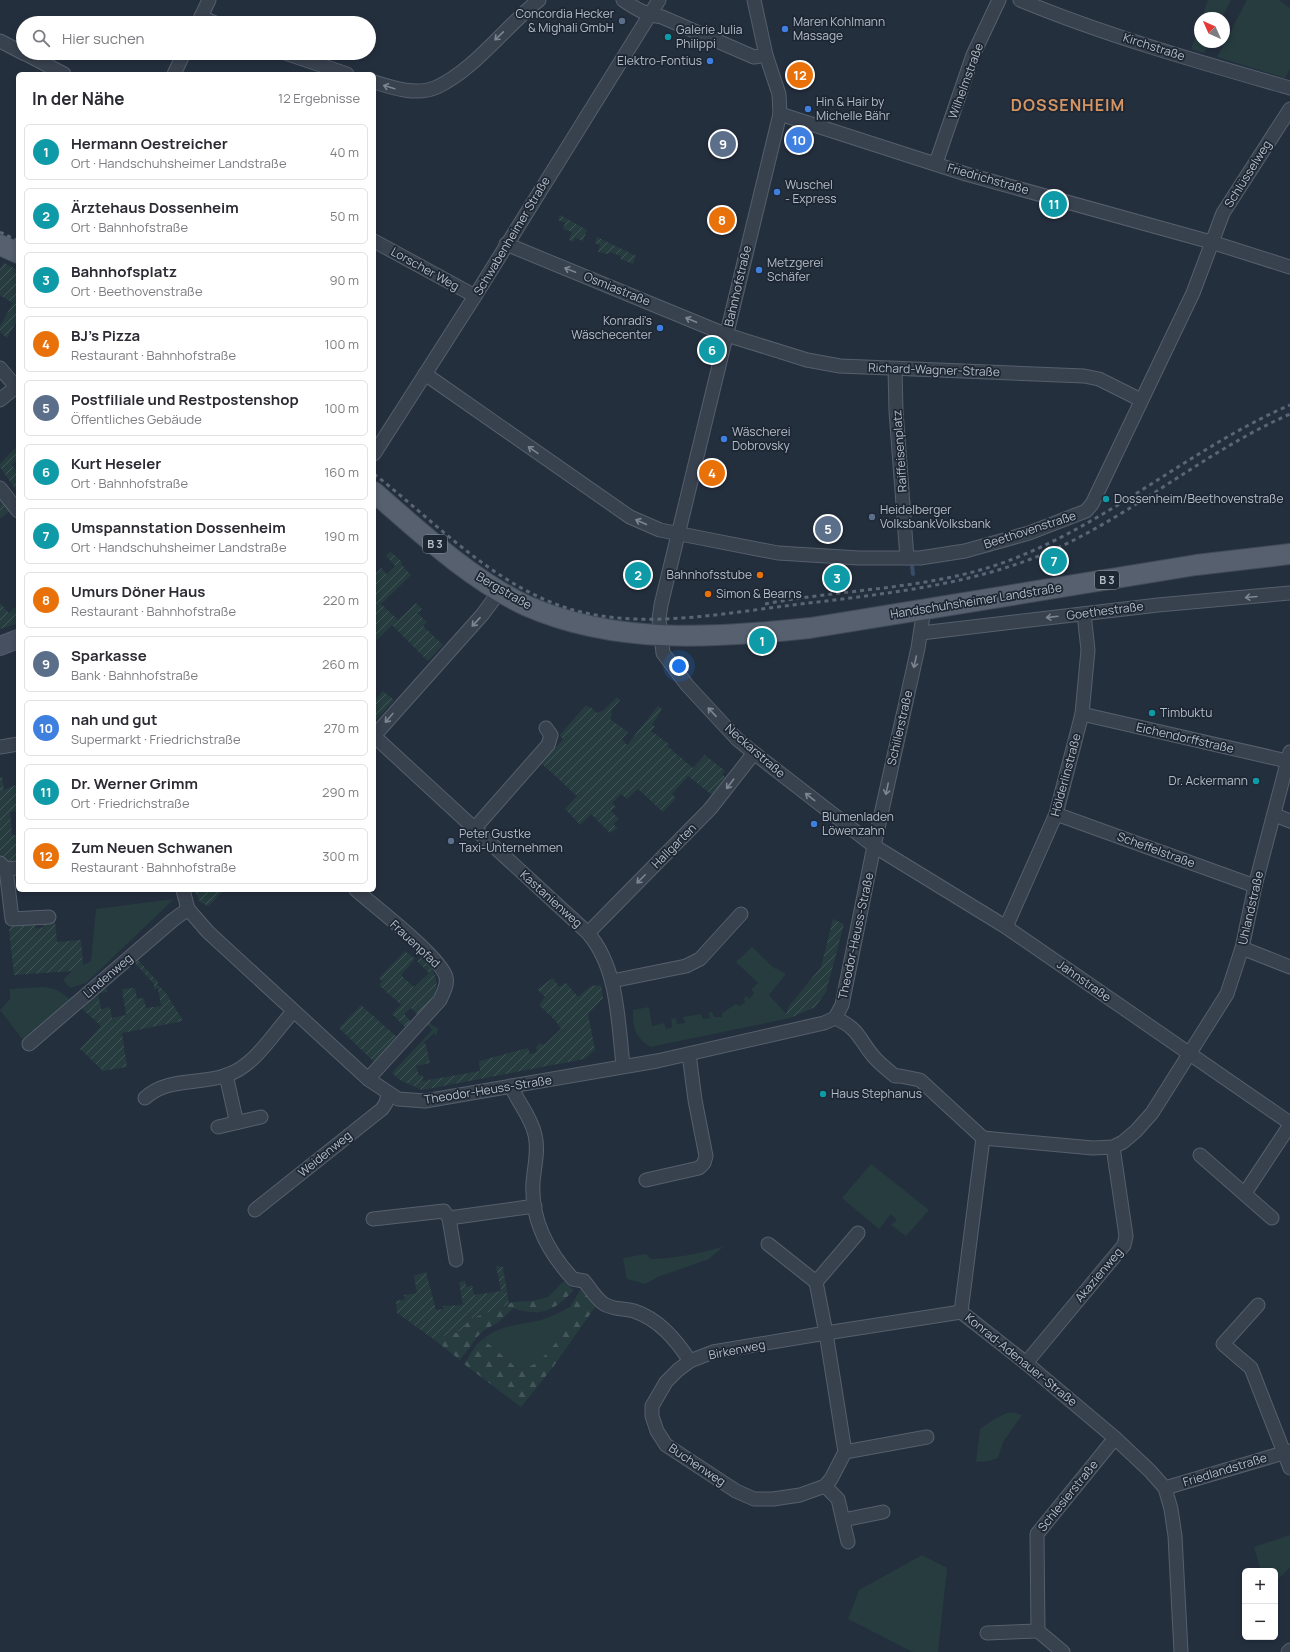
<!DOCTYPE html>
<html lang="de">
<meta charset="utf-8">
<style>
body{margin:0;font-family:Manrope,sans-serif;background:#f7f7f7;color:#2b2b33}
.controls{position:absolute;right:12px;bottom:12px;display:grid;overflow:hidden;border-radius:6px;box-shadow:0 2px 6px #0003}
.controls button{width:36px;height:36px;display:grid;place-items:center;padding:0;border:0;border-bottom:1px solid #e1e1e2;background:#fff;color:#2b2b33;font:20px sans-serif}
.compass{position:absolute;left:1194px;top:12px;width:36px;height:36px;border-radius:50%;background:#fff;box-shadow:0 2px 6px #0003;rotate:315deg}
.you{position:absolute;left:679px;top:666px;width:14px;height:14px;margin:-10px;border:3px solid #fff;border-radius:50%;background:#1a73e8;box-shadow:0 0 0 6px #1a73e833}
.badge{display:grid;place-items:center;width:26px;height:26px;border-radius:50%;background:#56698c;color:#fff;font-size:13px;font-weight:700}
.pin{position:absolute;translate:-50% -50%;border:2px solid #fff;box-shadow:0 1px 4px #0006}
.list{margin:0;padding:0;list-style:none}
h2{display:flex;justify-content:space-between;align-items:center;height:52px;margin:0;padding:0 16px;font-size:17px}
h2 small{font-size:13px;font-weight:400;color:#7c7c81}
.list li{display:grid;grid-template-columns:26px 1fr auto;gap:12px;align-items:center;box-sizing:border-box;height:56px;margin:0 8px 8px;padding:0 8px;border:1px solid #e1e1e2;border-radius:6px}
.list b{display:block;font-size:15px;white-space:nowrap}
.list p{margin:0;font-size:13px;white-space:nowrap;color:#7c7c81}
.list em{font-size:13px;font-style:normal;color:#7c7c81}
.icon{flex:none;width:22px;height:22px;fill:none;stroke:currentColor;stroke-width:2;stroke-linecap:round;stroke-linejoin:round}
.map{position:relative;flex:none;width:1290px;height:1652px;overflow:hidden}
.search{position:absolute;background:#fff;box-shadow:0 2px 6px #0003;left:16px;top:16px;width:360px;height:44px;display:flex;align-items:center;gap:10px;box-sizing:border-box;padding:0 14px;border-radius:22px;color:#7c7c81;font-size:15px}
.panel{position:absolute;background:#fff;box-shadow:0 2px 6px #0003;left:16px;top:72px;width:360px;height:820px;border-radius:6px}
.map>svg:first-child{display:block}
.green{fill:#263c3f}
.forest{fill:url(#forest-firs)}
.garden{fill:url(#garden-furrows)}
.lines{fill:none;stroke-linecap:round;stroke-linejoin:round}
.stream{stroke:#394c67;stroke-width:4}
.street-casing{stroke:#565f6c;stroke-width:15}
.secondary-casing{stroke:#565f6c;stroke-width:20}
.primary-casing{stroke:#414a57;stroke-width:22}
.street{stroke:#38414e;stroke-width:13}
.secondary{stroke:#465061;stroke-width:18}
.primary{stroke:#56606e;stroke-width:20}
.rail{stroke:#5a6575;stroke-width:3;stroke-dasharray:4 4;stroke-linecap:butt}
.oneway{stroke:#7c8592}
.service-dot{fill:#5c6f8a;stroke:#1d2633;stroke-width:1.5}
.shop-dot{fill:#3f7fe0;stroke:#1d2633;stroke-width:1.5}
.culture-dot{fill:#0f9aa8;stroke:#1d2633;stroke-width:1.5}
.food-dot{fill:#e8710a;stroke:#1d2633;stroke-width:1.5}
.labels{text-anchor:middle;stroke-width:3.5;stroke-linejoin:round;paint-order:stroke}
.shield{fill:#1d2633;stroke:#878f9c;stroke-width:1}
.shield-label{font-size:11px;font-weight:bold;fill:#b4bcc9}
.poi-label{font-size:12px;fill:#b4bcc9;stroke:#1d2633;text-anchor:start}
.street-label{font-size:12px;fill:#b4bcc9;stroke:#1d2633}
.district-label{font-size:16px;font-weight:bold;letter-spacing:1px;fill:#d59563;stroke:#1d2633}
</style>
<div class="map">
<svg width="1290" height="1652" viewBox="0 0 1290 1652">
<defs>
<pattern id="forest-firs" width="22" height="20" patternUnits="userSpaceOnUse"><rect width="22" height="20" fill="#263c3f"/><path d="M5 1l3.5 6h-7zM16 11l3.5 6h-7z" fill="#435659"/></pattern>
<pattern id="garden-furrows" width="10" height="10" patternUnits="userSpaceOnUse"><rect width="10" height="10" fill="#263c3f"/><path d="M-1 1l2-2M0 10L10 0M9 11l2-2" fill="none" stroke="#435659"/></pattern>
</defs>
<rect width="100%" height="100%" fill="#242f3e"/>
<g class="green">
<path d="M1208 0H1231L1222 18H1202Z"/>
<path d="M1247 0H1279L1290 8V69L1285 78 1217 57Z"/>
<path d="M1200 23V42H1210L1204 53 1191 49Z"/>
<path d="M174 899 86 983 70 988 63 980 72 971 91 961 96 909Z"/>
<path d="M752 947 775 969 776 968 786 974 769 995 790 1018 650 1047C634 1035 633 1029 633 1010L649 1007 652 1026 664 1023 666 1029 672 1027 671 1019 676 1018 677 1024 685 1023 683 1017 701 1014 703 1019 710 1018 709 1012H712L714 1017H722V1013L736 1004 740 1006 745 1002 744 999 746 996 749 999 754 993 751 989 758 983 736 962Z"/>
<path d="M42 987C56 988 61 991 71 1001L23 1040 0 1010 10 999V989Z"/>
<path d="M428 1021 433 1026 438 1028 436 1036 434 1033 424 1043 422 1041 432 1030 425 1022Z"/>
<path d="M871 1164 929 1210 906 1236 891 1225 897 1220 891 1214 879 1229 842 1198Z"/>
<path d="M724 1246 709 1259 658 1277 645 1284 627 1279 623 1258 646 1254 651 1259C676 1258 700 1254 724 1246Z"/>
<path d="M570 1307V1325C558 1340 539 1370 518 1369L483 1339C501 1324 520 1325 541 1320 551 1317 560 1312 570 1307Z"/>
<path d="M1007 1413H1015L1022 1415 1003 1442 998 1458 988 1461 976 1462 980 1429 993 1420Z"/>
<path d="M1290 1535V1567L1275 1583V1571H1261L1254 1547Z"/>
<path d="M922 1555 947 1568 938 1652H913L848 1619 859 1590Z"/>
</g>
<g class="forest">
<path d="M564 1281 574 1290C555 1310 541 1318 513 1308L499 1322 484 1330 478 1336 460 1360 432 1338 444 1336 461 1331 470 1319 513 1302 532 1301 548 1297Z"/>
<path d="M580 1290 598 1303 553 1367 521 1407 464 1364 477 1344 483 1339 518 1369C539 1370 557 1340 570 1325V1307Z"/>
</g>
<g class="garden">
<path d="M560 215 587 230 583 241 575 238 573 242 569 240 572 232 563 229 565 223 558 220Z"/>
<path d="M597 237 636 256 633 264 620 259 621 256 610 252 608 254 598 252 600 245 595 243Z"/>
<path d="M4 263 18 270V319L7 338 0 332V326L13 303 0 295V269Z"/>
<path d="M18 445V459L12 465 18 472V493L0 467V464Z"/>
<path d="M0 499 10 510 0 519Z"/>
<path d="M390 551 402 562 401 564 411 575 381 604 398 620 416 603 422 609 417 613 427 622 423 626 443 645 428 661 392 625 374 643V576L381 568 387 574 395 566 386 556Z"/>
<path d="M0 603 9 613 15 607 18 610V623L0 629Z"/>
<path d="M383 691 394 700 377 719 374 720V701Z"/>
<path d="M617 697 620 700 611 711 612 714 610 719 628 732 622 739 627 745 658 706 662 709 652 725 655 727 651 731 669 744 667 746 693 768 705 755 725 771 722 774 726 778 712 795 688 776 672 794 676 798 663 812 638 789 627 799 621 794 612 803 616 807 611 811 619 819 613 824 618 828 610 833 591 814 580 825 565 809 577 796 540 762 563 740 560 735 585 706 590 707 597 713 604 710Z"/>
<path d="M0 777H2L4 790 18 784V811L10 812 12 835H18V865L0 861Z"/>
<path d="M194 890H225L208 906 200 902Z"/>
<path d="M833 919 844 924 826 992 815 1007 790 1018 786 1014 789 1006 821 967Z"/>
<path d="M33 920 36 929 44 927V923L55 921 57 942 81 940 83 965 72 971 14 975 9 929 16 921Z"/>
<path d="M405 951 415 959 401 975 414 987 429 973 417 961 422 956C444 981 440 993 418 1015L411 1008 404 1014 411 1022 405 1027 392 1014 401 1005 379 985 382 981 379 978Z"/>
<path d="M136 958 158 982 157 984 166 993 183 1021 122 1033 127 1067 103 1071 80 1049 101 1026 78 1005 103 984 108 992 98 993 101 1009 110 1007 112 1018 126 1015 122 989 135 988 137 999 144 998 146 1008 161 1006 158 988 154 989V984L133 961Z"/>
<path d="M553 978 559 987 566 983 578 997 591 986 601 985 603 998 588 1014 595 1050 584 1059 422 1090 400 1080 392 1073 422 1041 426 1045 430 1063 416 1066 419 1076 423 1075V1081L480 1071 479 1061 528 1048 530 1054 537 1052 536 1047 540 1043 544 1045 561 1029 555 1020 539 1005 545 997 537 989Z"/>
<path d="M361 1005 398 1038 375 1063 339 1028Z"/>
<path d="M496 1266 503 1267 509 1304 470 1319 461 1331 444 1336 432 1338 397 1313 396 1301 405 1299 404 1295 417 1293 414 1276 426 1272 436 1310 444 1309 443 1306 463 1305 459 1282 465 1281 466 1287 472 1285 474 1295 501 1291Z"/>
</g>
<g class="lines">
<path class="stream" d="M912 566 913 574"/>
<g class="street-casing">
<g id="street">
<path d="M623 0C636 9 646 15 662 17L754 57 766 55"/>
<path d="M754 0 766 55 779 94 780 114 661 605 659 619 663 653 687 685 737 739 754 753 874 846 1006 927 1290 1123"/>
<path d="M1020 0C1107 36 1199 62 1290 88"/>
<path d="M201 17 215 23"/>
<path d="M198 23 209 0"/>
<path d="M0 41 23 53"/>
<path d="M24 53 64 74"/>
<path d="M285 53 347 74"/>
<path d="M174 74 184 53"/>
<path d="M374 82C393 88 417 96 437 87 474 70 506 26 539 0"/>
<path d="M780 114 966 174 1211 242 1290 267"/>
<path d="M936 163 973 55 999 0"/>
<path d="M374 241 475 296"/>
<path d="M506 244 727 335 807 360 840 366 1084 376 1099 379 1141 400"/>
<path d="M0 368 16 387 0 400"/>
<path d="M895 369 896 411 907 558"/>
<path d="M425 374 630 517 660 530 778 553 859 558H920L965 551 1029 533 1086 511 1092 504 1193 293 1223 213 1290 109"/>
<path d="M374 454 475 296 659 0"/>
<path d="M0 488 18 511"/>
<path d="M921 633 1158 605 1290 593"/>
<path d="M1082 714 1287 761"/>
<path d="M374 736 588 933C618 968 618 1021 623 1065"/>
<path d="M374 736 482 615 500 591"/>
<path d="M0 747 18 744"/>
<path d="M1056 814 1255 886"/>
<path d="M1275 815 1290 821"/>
<path d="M474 829 548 745 551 735 546 728"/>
<path d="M0 863 6 869 18 868"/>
<path d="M6 869 12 919 49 917"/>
<path d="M183 890 188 909 208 932 368 1079 398 1099 425 1101 657 1061 824 1023 835 1018 842 1005 874 846 918 648 924 609"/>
<path d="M356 890C375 907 440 956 446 977 448 985 443 993 440 1000L368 1079"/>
<path d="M1006 927 1056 814 1082 714 1088 650 1084 614"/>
<path d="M588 933 710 809 754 753"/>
<path d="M1242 948 1290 967"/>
<path d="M612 981 686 966 700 959 741 914"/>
<path d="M835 1018C860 1029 859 1040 874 1057 880 1064 888 1070 895 1076H900L920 1080 983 1138"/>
<path d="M29 1044 173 920 188 909"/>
<path d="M226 1075 235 1115 238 1122"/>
<path d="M511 1086C518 1103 531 1116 535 1135 539 1151 534 1167 533 1183 531 1220 549 1253 573 1279L584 1281C590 1288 596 1299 604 1304 614 1310 623 1308 634 1311 659 1319 676 1340 690 1361"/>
<path d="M145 1098C167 1077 200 1085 227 1075 256 1065 273 1033 293 1012"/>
<path d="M218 1127 261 1117"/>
<path d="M983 1138 961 1312 1026 1363 1115 1438 1150 1471 1165 1488 1171 1509 1175 1536 1181 1652"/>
<path d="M983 1138 1093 1148 1113 1147 1123 1142 1136 1131 1152 1113 1227 994 1242 948 1255 886 1290 752"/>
<path d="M1200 1155 1272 1218"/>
<path d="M646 1180 699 1168 704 1163 706 1156 695 1100 689 1054"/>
<path d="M1245 1193 1290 1125"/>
<path d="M255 1210 382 1109 386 1103 388 1094"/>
<path d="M449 1218 456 1260"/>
<path d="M373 1219 444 1211 449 1218 535 1206"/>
<path d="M858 1233 816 1282 826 1333 845 1452 831 1479 825 1486 800 1495 773 1499H754L736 1491 666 1445 657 1431 652 1416V1406L666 1382 678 1370 690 1361 713 1352 826 1333 961 1312"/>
<path d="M768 1244 816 1282"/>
<path d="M1258 1305 1223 1344 1251 1368 1290 1468"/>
<path d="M1026 1363 1124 1245 1126 1236 1113 1147"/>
<path d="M845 1452 927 1437"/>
<path d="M825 1486 838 1499 848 1542"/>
<path d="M1165 1488 1290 1451"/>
<path d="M843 1520 883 1512"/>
<path d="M987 1633 1038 1631"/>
<path d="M1063 1652 1038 1631 1037 1534 1115 1438"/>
<path d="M1288 1652 1290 1650"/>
</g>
</g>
<g class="secondary-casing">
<path id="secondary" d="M0 646 18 639"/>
</g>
<g class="primary-casing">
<g id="primary">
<path d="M0 245 18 253"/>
<path d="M374 492C420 532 471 580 527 606 616 645 715 638 810 628L1196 565 1290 554"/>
</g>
</g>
<use href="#street" class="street"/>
<use href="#secondary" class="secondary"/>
<use href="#primary" class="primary"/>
<g class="rail">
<path d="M0 232 18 241"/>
<path d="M374 474C433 520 486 578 558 605 632 632 717 614 793 605 889 593 985 585 1072 541 1147 503 1213 448 1290 414"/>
<path d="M765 604C847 588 934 590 1013 559 1113 520 1193 447 1290 405"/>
</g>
</g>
<defs><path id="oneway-shaft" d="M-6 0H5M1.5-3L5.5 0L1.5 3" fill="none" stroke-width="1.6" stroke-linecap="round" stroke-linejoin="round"/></defs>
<g class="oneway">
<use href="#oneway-shaft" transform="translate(499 36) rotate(136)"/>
<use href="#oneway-shaft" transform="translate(389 87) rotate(-163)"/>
<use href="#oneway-shaft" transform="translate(570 270) rotate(-158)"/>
<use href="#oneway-shaft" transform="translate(691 320) rotate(-157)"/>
<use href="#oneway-shaft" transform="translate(533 450) rotate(-145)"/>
<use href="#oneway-shaft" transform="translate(641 522) rotate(-156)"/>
<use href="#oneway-shaft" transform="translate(1251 597) rotate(175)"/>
<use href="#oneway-shaft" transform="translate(1052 617) rotate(173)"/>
<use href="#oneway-shaft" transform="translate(476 622) rotate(133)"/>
<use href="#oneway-shaft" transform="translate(915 662) rotate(103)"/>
<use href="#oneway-shaft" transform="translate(712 712) rotate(-133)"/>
<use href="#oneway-shaft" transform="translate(389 718) rotate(131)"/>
<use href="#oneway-shaft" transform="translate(730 784) rotate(127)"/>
<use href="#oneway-shaft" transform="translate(887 789) rotate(102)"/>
<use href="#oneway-shaft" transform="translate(810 797) rotate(-142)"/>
<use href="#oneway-shaft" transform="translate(641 879) rotate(135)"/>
</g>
<g class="service-dot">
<circle cx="622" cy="21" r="4"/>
<circle cx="872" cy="517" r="4"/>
<circle cx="451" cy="841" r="4"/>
</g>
<g class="shop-dot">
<circle cx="785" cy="29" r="4"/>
<circle cx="710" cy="61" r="4"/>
<circle cx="808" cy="109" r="4"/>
<circle cx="777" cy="192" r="4"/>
<circle cx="759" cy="270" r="4"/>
<circle cx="660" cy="328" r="4"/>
<circle cx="724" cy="439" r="4"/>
<circle cx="814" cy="824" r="4"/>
</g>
<g class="culture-dot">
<circle cx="668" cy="37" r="4"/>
<circle cx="1106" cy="499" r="4"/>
<circle cx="1152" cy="713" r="4"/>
<circle cx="1256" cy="781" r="4"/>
<circle cx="823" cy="1094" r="4"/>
</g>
<g class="food-dot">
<circle cx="760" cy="575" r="4"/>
<circle cx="708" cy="594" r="4"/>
</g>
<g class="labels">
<g class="shield">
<rect x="423" y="535" width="24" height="18" rx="3"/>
<rect x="1095" y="571" width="24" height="18" rx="3"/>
</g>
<g class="shield-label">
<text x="435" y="548">B 3</text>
<text x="1107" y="584">B 3</text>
</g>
<g class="poi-label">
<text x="614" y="18" text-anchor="end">Concordia Hecker<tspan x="614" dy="14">&amp; Mighali GmbH</tspan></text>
<text x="793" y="26">Maren Kohlmann<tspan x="793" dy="14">Massage</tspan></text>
<text x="676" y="34">Galerie Julia<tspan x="676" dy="14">Philippi</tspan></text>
<text x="702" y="65" text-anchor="end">Elektro-Fontius</text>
<text x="816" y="106">Hin &amp; Hair by<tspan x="816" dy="14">Michelle Bähr</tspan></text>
<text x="785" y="189">Wuschel<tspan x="785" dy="14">- Express</tspan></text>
<text x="767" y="267">Metzgerei<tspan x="767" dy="14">Schäfer</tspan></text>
<text x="652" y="325" text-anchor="end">Konradi's<tspan x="652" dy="14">Wäschecenter</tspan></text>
<text x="732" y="436">Wäscherei<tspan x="732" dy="14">Dobrovsky</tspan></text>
<text x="1114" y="503">Dossenheim/Beethovenstraße</text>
<text x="880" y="514">Heidelberger<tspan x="880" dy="14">VolksbankVolksbank</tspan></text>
<text x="752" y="579" text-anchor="end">Bahnhofsstube</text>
<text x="716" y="598">Simon &amp; Bearns</text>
<text x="1160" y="717">Timbuktu</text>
<text x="1248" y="785" text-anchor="end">Dr. Ackermann</text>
<text x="822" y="821">Blumenladen<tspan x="822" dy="14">Löwenzahn</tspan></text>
<text x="459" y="838">Peter Gustke<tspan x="459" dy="14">Taxi-Unternehmen</tspan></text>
<text x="831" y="1098">Haus Stephanus</text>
</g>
<g class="street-label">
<text transform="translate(1154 47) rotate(18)" y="4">Kirchstraße</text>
<text transform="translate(966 81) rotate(-70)" y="4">Wilhelmstraße</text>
<text transform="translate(1248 174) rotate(-58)" y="4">Schlüsselweg</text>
<text transform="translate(988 179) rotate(16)" y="4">Friedrichstraße</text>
<text transform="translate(512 236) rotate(-59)" y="4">Schwabenheimer Straße</text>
<text transform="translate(425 269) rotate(29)" y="4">Lorscher Weg</text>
<text transform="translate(738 286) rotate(-77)" y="4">Bahnhofstraße</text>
<text transform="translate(617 289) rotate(22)" y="4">Osmiastraße</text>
<text transform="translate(934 370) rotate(2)" y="4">Richard-Wagner-Straße</text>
<text transform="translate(900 451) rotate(-94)" y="4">Raiffeisenplatz</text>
<text transform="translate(1030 530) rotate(-18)" y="4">Beethovenstraße</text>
<text transform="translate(504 591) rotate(30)" y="4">Bergstraße</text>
<text transform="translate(976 601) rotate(-9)" y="4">Handschuhsheimer Landstraße</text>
<text transform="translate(1105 611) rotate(-7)" y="4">Goethestraße</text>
<text transform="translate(900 728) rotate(-77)" y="4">Schillerstraße</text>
<text transform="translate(1185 738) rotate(13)" y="4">Eichendorffstraße</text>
<text transform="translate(755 751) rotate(41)" y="4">Neckarstraße</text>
<text transform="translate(1066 775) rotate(-75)" y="4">Hölderlinstraße</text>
<text transform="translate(674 846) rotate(-45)" y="4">Hallgarten</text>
<text transform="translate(1156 850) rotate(20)" y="4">Scheffelstraße</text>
<text transform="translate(551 899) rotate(42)" y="4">Kastanienweg</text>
<text transform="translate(1251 908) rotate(-77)" y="4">Uhlandstraße</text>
<text transform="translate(856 936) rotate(-78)" y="4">Theodor-Heuss-Straße</text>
<text transform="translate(415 944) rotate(43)" y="4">Frauenpfad</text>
<text transform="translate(108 976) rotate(-41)" y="4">Lindenweg</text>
<text transform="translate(1084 981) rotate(35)" y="4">Jahnstraße</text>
<text transform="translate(488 1090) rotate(-9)" y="4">Theodor-Heuss-Straße</text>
<text transform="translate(325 1154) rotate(-39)" y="4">Weidenweg</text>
<text transform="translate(1099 1275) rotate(-50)" y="4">Akazienweg</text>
<text transform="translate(737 1350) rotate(-11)" y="4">Birkenweg</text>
<text transform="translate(1021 1360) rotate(39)" y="4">Konrad-Adenauer-Straße</text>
<text transform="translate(697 1465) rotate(34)" y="4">Buchenweg</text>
<text transform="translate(1225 1470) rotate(-17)" y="4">Friedlandstraße</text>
<text transform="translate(1068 1496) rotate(-51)" y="4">Schlesierstraße</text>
</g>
<g class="district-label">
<text x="1068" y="111">DOSSENHEIM</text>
</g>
</g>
</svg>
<div class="controls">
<button>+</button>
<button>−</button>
</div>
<svg class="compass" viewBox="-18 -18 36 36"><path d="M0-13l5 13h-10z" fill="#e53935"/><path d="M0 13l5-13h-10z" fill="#7c7c81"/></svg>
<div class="you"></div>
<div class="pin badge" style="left:762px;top:641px;background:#0f9aa8">1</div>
<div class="pin badge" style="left:638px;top:575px;background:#0f9aa8">2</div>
<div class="pin badge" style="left:837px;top:578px;background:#0f9aa8">3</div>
<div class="pin badge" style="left:712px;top:473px;background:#e8710a">4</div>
<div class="pin badge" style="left:828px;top:529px;background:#5c6f8a">5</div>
<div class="pin badge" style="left:712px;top:350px;background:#0f9aa8">6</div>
<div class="pin badge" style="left:1054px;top:561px;background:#0f9aa8">7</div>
<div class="pin badge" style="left:722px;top:220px;background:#e8710a">8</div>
<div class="pin badge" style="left:723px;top:144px;background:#5c6f8a">9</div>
<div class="pin badge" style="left:799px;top:140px;background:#3f7fe0">10</div>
<div class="pin badge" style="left:1054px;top:204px;background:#0f9aa8">11</div>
<div class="pin badge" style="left:800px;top:75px;background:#e8710a">12</div>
<div class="search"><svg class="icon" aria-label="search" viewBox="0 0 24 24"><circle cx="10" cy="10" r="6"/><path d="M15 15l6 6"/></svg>Hier suchen</div>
<section class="panel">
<h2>In der Nähe<small>12 Ergebnisse</small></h2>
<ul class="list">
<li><span class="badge" style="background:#0f9aa8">1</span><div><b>Hermann Oestreicher</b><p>Ort · Handschuhsheimer Landstraße</p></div><em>40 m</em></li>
<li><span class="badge" style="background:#0f9aa8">2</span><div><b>Ärztehaus Dossenheim</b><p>Ort · Bahnhofstraße</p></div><em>50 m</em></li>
<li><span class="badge" style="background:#0f9aa8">3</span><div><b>Bahnhofsplatz</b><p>Ort · Beethovenstraße</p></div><em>90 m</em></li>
<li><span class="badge" style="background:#e8710a">4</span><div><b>BJ's Pizza</b><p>Restaurant · Bahnhofstraße</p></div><em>100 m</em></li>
<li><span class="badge" style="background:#5c6f8a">5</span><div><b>Postfiliale und Restpostenshop</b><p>Öffentliches Gebäude</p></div><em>100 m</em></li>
<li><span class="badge" style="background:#0f9aa8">6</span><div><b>Kurt Heseler</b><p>Ort · Bahnhofstraße</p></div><em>160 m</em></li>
<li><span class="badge" style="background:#0f9aa8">7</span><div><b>Umspannstation Dossenheim</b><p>Ort · Handschuhsheimer Landstraße</p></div><em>190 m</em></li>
<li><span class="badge" style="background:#e8710a">8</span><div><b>Umurs Döner Haus</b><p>Restaurant · Bahnhofstraße</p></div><em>220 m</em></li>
<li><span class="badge" style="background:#5c6f8a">9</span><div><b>Sparkasse</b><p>Bank · Bahnhofstraße</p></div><em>260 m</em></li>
<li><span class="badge" style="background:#3f7fe0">10</span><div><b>nah und gut</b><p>Supermarkt · Friedrichstraße</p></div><em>270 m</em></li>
<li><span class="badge" style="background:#0f9aa8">11</span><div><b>Dr. Werner Grimm</b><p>Ort · Friedrichstraße</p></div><em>290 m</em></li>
<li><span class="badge" style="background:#e8710a">12</span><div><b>Zum Neuen Schwanen</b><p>Restaurant · Bahnhofstraße</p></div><em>300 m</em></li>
</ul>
</section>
</div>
